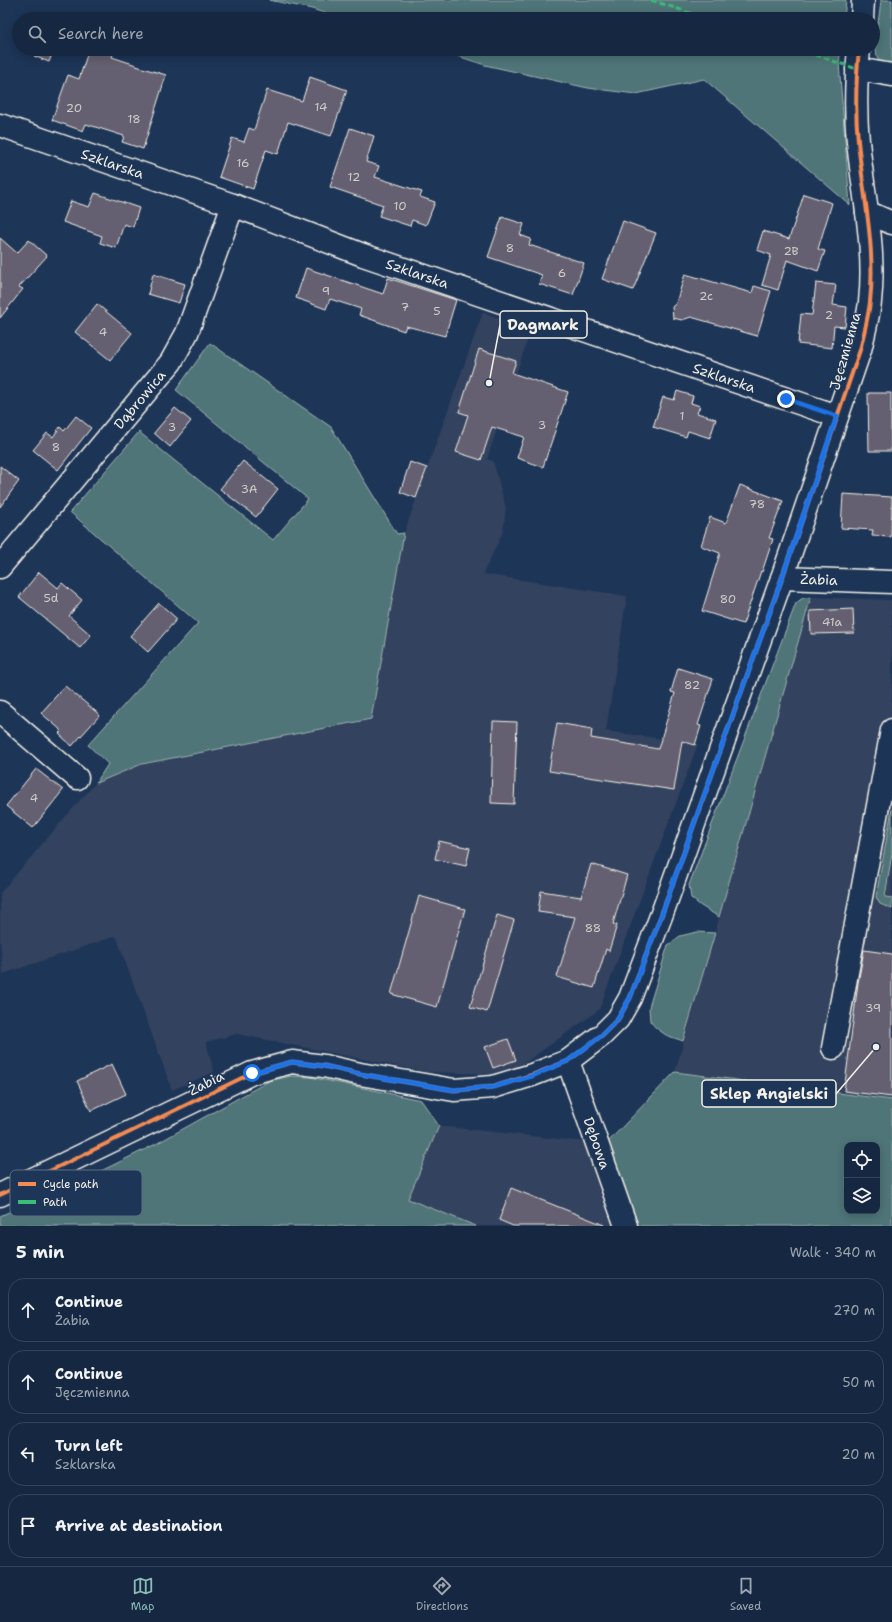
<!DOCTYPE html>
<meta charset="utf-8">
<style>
body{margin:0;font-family:"Shantell Sans",sans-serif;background:#1f3048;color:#f1f3f6}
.controls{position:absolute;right:12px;bottom:12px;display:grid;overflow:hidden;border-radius:8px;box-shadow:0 2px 10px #0003}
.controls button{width:36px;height:36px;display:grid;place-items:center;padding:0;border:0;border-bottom:1px solid #35445a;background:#162841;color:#f1f3f6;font:20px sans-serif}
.stop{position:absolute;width:12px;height:12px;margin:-9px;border:3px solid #1a73e8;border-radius:50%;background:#fff}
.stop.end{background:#1a73e8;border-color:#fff;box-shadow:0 1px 4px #0008}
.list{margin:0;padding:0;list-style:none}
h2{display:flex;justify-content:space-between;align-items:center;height:52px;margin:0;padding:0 16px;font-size:17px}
h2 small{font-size:13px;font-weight:400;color:#9ea6b1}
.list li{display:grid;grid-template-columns:26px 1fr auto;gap:12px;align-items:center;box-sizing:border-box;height:64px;margin:0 8px 8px;padding:0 8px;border:1px solid #35445a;border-radius:16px}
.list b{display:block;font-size:15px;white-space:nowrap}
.list p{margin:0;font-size:13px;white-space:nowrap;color:#9ea6b1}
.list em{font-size:13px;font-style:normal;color:#9ea6b1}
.icon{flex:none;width:22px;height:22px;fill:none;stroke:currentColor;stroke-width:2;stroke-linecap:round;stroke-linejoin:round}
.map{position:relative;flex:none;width:892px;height:1226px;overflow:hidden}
.search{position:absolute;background:#162841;box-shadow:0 2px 10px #0003;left:12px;right:12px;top:12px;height:44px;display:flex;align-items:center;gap:10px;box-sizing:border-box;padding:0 14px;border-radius:22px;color:#9ea6b1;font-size:15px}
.sheet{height:340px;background:#162841}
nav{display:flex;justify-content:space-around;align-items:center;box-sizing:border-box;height:56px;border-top:1px solid #35445a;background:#162841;font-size:11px;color:#9ea6b1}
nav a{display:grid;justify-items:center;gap:2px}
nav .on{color:#8bbbb9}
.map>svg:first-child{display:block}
.built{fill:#33425f}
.green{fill:#4f7578;stroke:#a2b3b0;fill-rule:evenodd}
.building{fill:#656171;stroke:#f4f1e8}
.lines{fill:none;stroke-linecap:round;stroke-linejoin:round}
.minor-casing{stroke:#f4f1e8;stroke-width:25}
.minor{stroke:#1d3557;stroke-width:22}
.quiet{stroke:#3abd76;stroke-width:3;stroke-dasharray:6 3;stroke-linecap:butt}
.cycleway-casing{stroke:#1d3557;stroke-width:6}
.cycleway{stroke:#f68b52;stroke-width:4}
.route{stroke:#1a73e8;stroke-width:5}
.labels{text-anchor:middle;stroke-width:3;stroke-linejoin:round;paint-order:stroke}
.number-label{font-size:12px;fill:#d0cdca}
.street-label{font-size:14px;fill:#f4f1e8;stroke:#1d3557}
.key{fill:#1d3557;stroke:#5e6d82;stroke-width:1}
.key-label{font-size:11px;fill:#f4f1e8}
.leader{fill:none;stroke:#f4f1e8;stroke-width:1.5}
.callout-dot{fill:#f4f1e8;stroke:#1d3557;stroke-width:1.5}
.callout{fill:#1d3557;stroke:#f4f1e8;stroke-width:1.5}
.callout-label{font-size:15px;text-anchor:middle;font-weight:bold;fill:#f4f1e8}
</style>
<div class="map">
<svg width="892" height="1226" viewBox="0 0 892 1226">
<rect width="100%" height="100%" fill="#1d3557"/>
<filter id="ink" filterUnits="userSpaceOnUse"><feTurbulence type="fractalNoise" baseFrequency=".025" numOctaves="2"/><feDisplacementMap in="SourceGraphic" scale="8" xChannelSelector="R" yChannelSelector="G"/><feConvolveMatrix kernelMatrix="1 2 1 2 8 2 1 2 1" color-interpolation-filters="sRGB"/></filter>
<g filter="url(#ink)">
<g class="built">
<path d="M483 312 531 330 487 459 493 461 506 508 503 532 483 574 627 596 606 731 698 744 599 1010 522 1065 494 1074 427 1072 237 1034 206 1042 214 1072 172 1090 116 936 3 974 0 940V893L80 800 96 783 142 764 371 719 404 533Z"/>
<path d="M811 597 892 600V1100L675 1072Z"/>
<path d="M439 1126 587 1142 613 1226H476L408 1199Z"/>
</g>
<g class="green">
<path d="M269 0H846L844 19H343L312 9Z"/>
<path d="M881 0H892V65C887 64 881 64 878 59 873 49 880 12 881 0Z"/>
<path d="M436 49H841L839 63 850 205 704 79 636 94 588 88 485 65Z"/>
<path d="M210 343 331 427 397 534 404 533 371 719 142 764 96 783 108 764 88 745 198 623 70 512 139 432 273 540 308 499 176 390Z"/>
<path d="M811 597 719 917 701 906 691 898 689 885 796 603 803 598Z"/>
<path d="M892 809V853L885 897 892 898V909L880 904 876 897Z"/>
<path d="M697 932 715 933 683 1041 666 1035 656 1028 650 1021 649 1007 668 945 680 936Z"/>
<path d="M675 1072 892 1100V1226H633L607 1143ZM847 1145H877V1211H847Z"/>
<path d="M291 1076 310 1077 421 1100 439 1126 408 1199 476 1226H0V1216L103 1170 156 1144 269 1081Z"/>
</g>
<g class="building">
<path d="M36 49H54L49 62 34 56Z"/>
<path d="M89 49H115L112 57 136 65V66L166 75 143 149 122 142 124 136 86 124 83 131 52 120 68 75 79 79Z"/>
<path d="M310 77 347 90 331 136 288 122 278 154 266 150 253 189 219 177 232 138 244 142 249 128 254 130 267 90 302 101Z"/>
<path d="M350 128 374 136 366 162 379 166 375 177 422 192 420 197 435 202 426 225 412 220 410 226 379 216 383 205 330 187Z"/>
<path d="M95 193 139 208 133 227 124 224 116 248 100 243 102 236 63 222 71 201 89 207Z"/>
<path d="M804 194 832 203 818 249 825 251 818 271 787 260 778 290 762 285 771 255 757 250 763 231 789 239Z"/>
<path d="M502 217 524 224 520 235 531 239 529 245 584 263 573 295 539 284 542 275 488 257Z"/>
<path d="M623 221 656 233 633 290 602 279Z"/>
<path d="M0 238 17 253 29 240 47 256 19 287 23 289 0 318Z"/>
<path d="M306 268 383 294 388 278 456 300 445 336 406 326 404 331 359 315 361 309 330 299 326 309 296 298Z"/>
<path d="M153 274 185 284 179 303 148 294Z"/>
<path d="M685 274 752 293 754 286 771 291 757 336 691 317 682 320 673 318 672 307 676 303Z"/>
<path d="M816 283 836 285 833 305 847 307 845 327 834 326 832 348 798 344 801 314 812 315Z"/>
<path d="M97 304 132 333 110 360 75 332Z"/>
<path d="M479 349 516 361 512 373 568 392 543 467 517 458 524 437 492 427 481 460 456 452 468 415 459 412Z"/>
<path d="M677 391 693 396 691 403 700 406 697 413 716 419 710 438 688 431 686 437 653 427 663 397 674 400Z"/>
<path d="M868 393H891V451H869Z"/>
<path d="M175 408 191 421 170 447 154 433Z"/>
<path d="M76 416 91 428 58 470 33 450 47 433 53 437 60 427 64 431Z"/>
<path d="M243 461 278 489 256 517 220 489Z"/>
<path d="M410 462 427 468 416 498 400 492Z"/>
<path d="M0 466 19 481 0 507Z"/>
<path d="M740 485 783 501 769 538 773 539 762 572 761 571 743 624 702 611 720 553 701 546 710 517 726 523Z"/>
<path d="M843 494 892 497 891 537 872 536 873 530 841 528Z"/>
<path d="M39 572 58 588 62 583 82 600 69 616 91 635 80 648 19 597Z"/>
<path d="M159 603 177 619 148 652 130 636Z"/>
<path d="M853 609 854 633 811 634 810 611Z"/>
<path d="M678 668 713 679 698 725 701 726 695 745 682 741 674 790 549 771 557 723 592 729 591 738 658 749 675 693 671 692Z"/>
<path d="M65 686 100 715 72 746 59 734 62 731 41 713Z"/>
<path d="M493 721 517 722 514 804 491 803Z"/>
<path d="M36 769 63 790 33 828 6 806Z"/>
<path d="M439 841 470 848 466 866 435 859Z"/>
<path d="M591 864 627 875 613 924 617 925 609 951 606 949 594 988 557 977 575 917 538 912 541 891 581 897Z"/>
<path d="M419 896 465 909 437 1007 391 994Z"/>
<path d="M497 915 514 920 487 1012 470 1007Z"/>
<path d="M864 950 892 954V1097L844 1091 858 983Z"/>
<path d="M508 1039 516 1060 493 1068 485 1047Z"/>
<path d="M112 1064 126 1094 91 1111 77 1081Z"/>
<path d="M511 1188 604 1225 603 1226H513L499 1220Z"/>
</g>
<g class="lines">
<g class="minor-casing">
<g id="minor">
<path d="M862 19 863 0"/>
<path d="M857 69 892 75"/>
<path id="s1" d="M0 125 233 205 363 255 837 416"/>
<path d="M867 212 892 223"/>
<path id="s2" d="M0 567 171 362 187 333 233 205"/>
<path id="s3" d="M782 578 892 582"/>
<path d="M0 712 77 778"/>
<path d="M833 1048 892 730"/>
<path id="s4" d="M568 1061 626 1226"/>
<path d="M0 1195 252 1073 292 1062 324 1066 360 1074 454 1090 493 1087 532 1075 568 1061 602 1035 618 1019 630 998 664 908 782 578 860 350C864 334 868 318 870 302 876 248 863 194 858 141 855 111 856 79 859 49"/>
</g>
</g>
<use href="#minor" class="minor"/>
<g class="quiet">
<path d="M651 0 708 19"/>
<path d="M798 49 857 69"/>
</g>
<g class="cycleway-casing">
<path id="cycleway" d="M0 1195 252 1073 292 1062 324 1066 360 1074 454 1090 493 1087 532 1075 568 1061 602 1035 618 1019 630 998 664 908 782 578 860 350C864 334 868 318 870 302 876 248 863 194 858 141 855 111 856 79 859 49"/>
</g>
<use href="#cycleway" class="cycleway"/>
</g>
</g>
<g class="lines" filter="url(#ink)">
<path class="route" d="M252 1073 292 1062 324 1066 360 1074 454 1090 493 1087 532 1076 568 1061 602 1035 618 1019 630 998 664 908 782 578 837 416 786 399"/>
</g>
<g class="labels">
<g class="number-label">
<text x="321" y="111">14</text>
<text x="74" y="112">20</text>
<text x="134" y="123">18</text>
<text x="243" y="167">16</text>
<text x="354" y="181">12</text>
<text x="400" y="210">10</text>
<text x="510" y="252">8</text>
<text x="791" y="255">2B</text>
<text x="562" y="277">6</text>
<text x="326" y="295">9</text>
<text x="706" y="300">2c</text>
<text x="405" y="311">7</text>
<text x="437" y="315">5</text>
<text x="829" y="319">2</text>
<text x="103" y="336">4</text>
<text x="682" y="420">1</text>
<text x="542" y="429">3</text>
<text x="172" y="431">3</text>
<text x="56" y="451">8</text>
<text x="249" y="493">3A</text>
<text x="757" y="508">78</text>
<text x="51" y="602">5d</text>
<text x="728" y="603">80</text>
<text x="832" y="626">41a</text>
<text x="692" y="689">82</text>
<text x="34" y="802">4</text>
<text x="593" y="932">88</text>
<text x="873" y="1012">39</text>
</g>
<g class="street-label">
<text dy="5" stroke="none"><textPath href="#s1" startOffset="119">Szklarska</textPath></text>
<text dy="5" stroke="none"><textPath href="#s1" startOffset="443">Szklarska</textPath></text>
<text transform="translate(845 351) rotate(-74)" y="5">Jęczmienna</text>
<text dy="5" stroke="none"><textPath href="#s1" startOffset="767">Szklarska</textPath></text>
<text dy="5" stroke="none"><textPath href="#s2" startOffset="218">Dąbrowica</textPath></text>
<text dy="5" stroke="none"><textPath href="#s3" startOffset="37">Żabia</textPath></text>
<text transform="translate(206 1083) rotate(-26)" y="5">Żabia</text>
<text dy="5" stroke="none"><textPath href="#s4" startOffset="87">Dębowa</textPath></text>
</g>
</g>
<rect x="10" y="1170" width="132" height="46" rx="6" class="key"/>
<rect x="18" y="1182" width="18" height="4" fill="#f68b52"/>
<rect x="18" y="1200" width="18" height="4" fill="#3abd76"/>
<g class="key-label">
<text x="43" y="1188">Cycle path</text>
<text x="43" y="1206">Path</text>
</g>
<path class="leader" d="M489 383L500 325M876 1047L836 1094"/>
<g class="callout-dot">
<circle cx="489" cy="383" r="4"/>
<circle cx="876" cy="1047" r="4"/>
</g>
<g class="callout">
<rect x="500" y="311" width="87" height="27" rx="4"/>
<rect x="702" y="1080" width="134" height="27" rx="4"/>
</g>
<g class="callout-label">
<text x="543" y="330">Dagmark</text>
<text x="769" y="1099">Sklep Angielski</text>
</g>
</svg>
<div class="controls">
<button><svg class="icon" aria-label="locate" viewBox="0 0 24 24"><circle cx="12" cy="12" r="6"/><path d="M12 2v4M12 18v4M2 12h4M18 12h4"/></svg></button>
<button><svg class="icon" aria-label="layers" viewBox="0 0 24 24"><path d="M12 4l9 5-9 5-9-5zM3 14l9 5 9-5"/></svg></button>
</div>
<div class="stop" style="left:252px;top:1073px"></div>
<div class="stop end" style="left:786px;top:399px"></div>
<div class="search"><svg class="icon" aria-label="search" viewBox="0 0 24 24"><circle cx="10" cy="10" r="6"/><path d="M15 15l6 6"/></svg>Search here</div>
</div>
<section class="sheet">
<h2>5 min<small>Walk · 340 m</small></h2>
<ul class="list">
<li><svg class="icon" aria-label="ahead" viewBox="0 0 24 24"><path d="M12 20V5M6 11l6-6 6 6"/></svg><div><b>Continue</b><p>Żabia</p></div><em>270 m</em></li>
<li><svg class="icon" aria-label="ahead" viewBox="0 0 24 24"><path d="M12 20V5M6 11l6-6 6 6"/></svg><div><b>Continue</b><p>Jęczmienna</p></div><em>50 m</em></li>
<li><svg class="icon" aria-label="left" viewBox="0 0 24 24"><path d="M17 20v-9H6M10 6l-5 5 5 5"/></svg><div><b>Turn left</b><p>Szklarska</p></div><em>20 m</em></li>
<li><svg class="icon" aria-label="arrive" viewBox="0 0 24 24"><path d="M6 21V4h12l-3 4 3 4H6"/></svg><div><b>Arrive at destination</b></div></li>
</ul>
</section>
<nav>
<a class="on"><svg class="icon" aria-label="map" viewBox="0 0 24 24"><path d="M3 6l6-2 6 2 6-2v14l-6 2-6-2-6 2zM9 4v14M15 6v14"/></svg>Map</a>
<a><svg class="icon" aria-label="directions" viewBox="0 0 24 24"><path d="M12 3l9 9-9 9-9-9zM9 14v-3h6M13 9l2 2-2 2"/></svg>Directions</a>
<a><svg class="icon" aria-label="saved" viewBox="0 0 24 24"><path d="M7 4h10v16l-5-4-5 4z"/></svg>Saved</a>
</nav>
